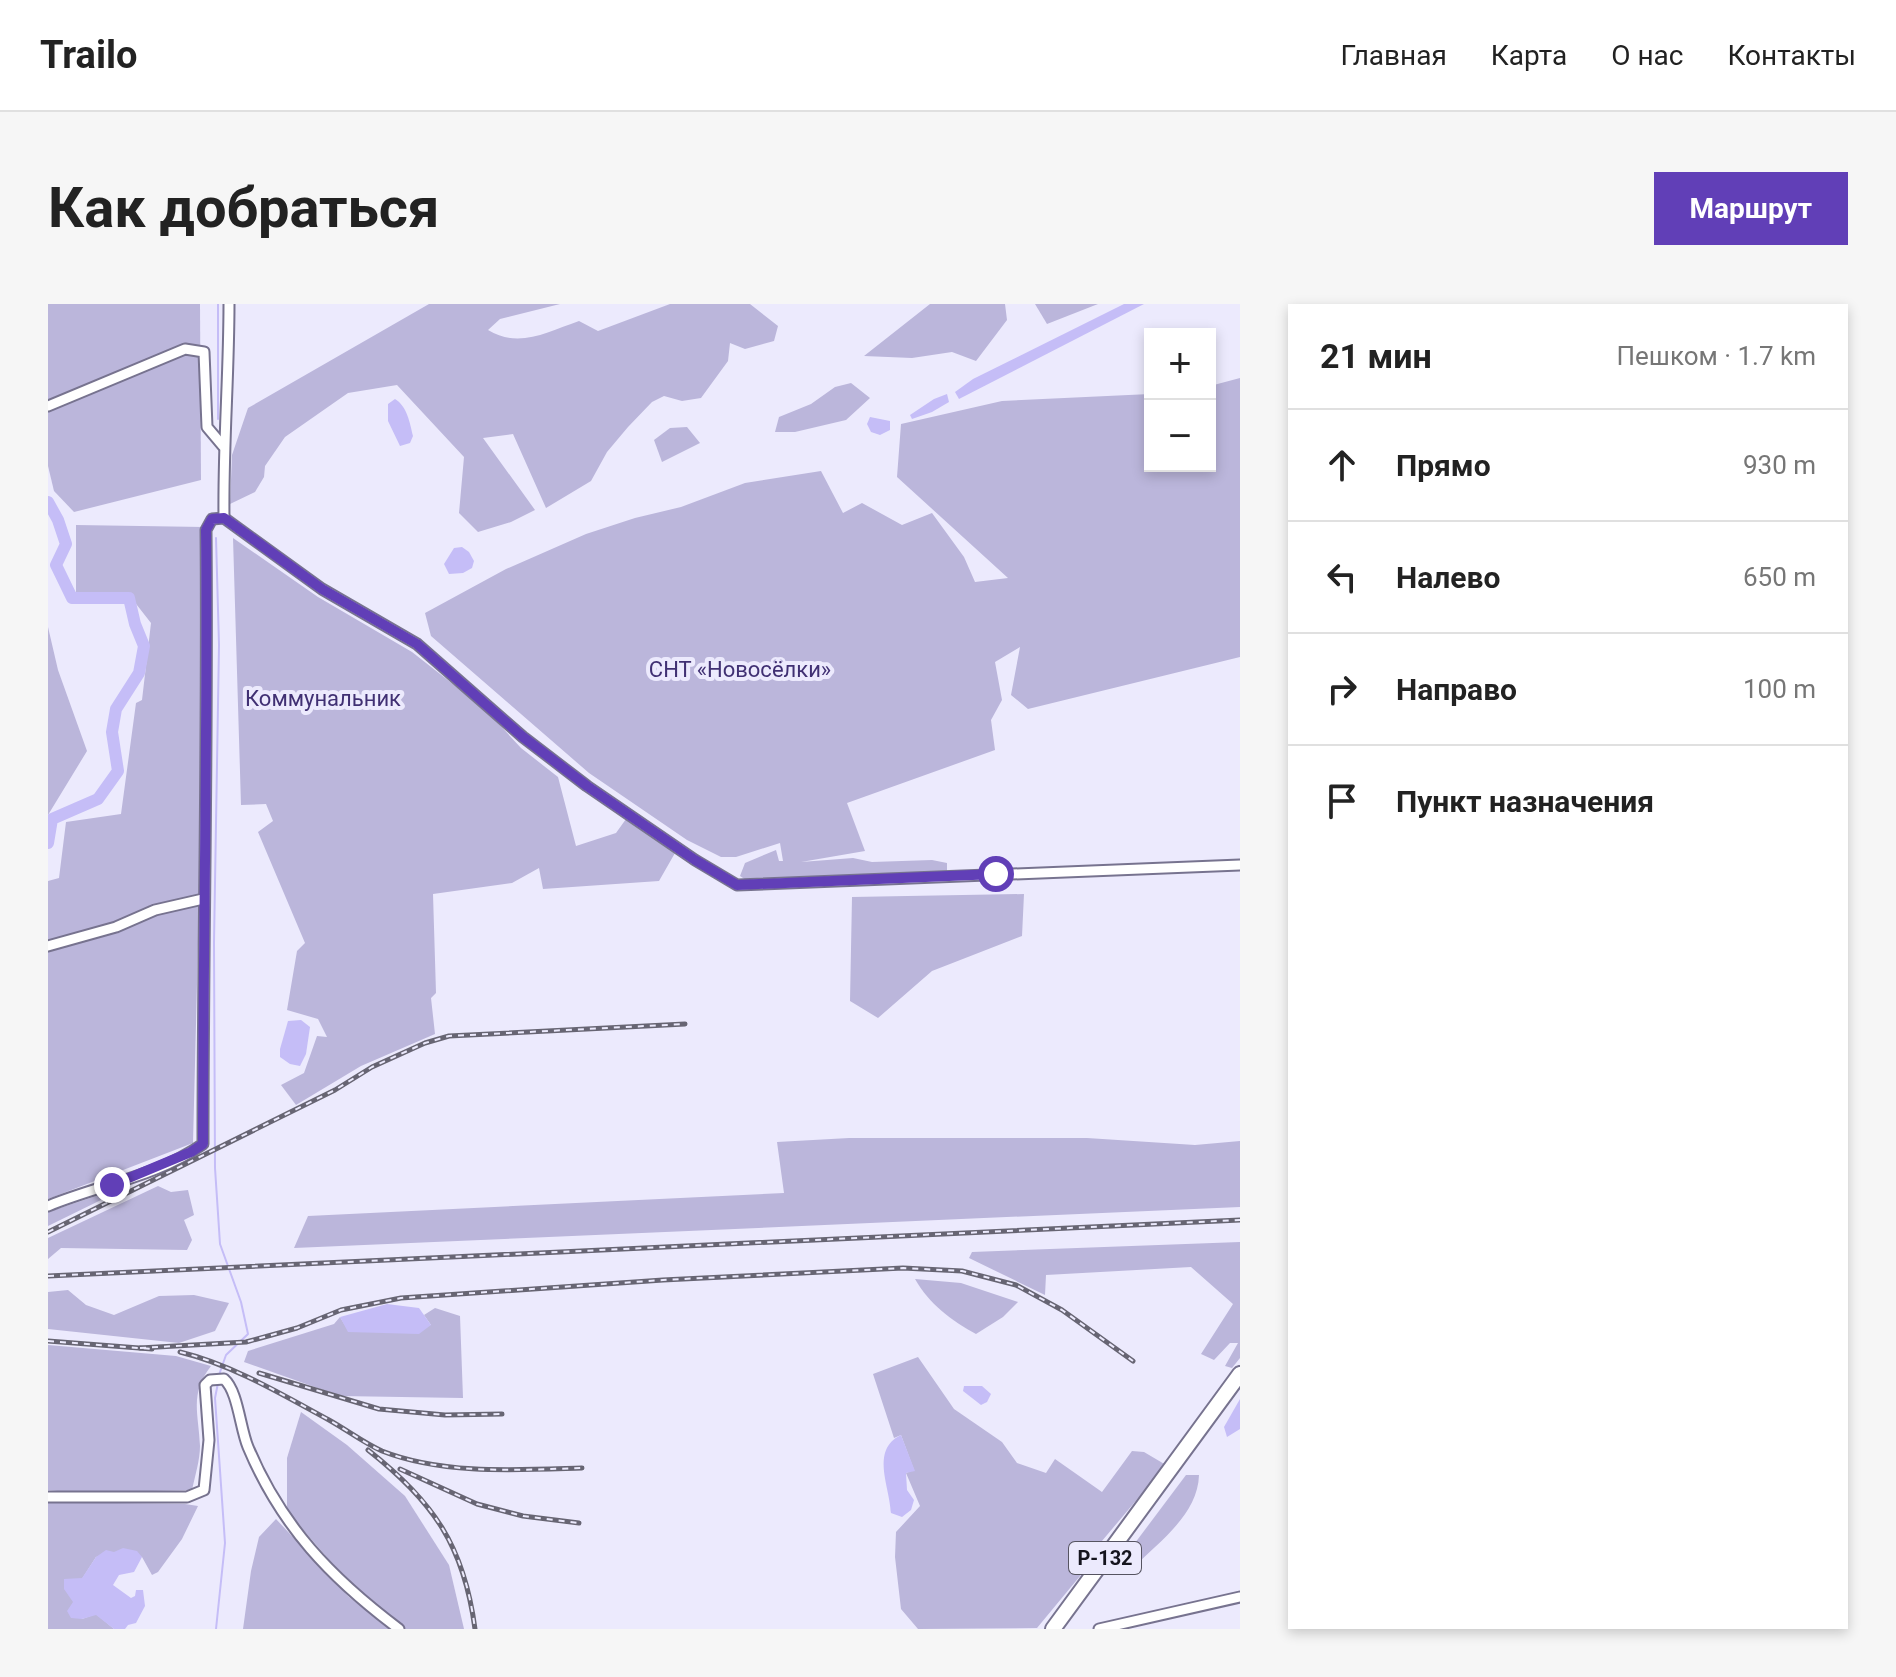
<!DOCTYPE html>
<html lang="ru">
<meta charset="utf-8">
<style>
body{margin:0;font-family:Roboto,sans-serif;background:#f6f6f6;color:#222}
.controls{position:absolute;right:24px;top:24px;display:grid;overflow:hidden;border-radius:0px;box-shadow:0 4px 12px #0003}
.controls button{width:72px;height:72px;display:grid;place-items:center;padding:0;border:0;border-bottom:2px solid #e0e0e0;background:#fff;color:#222;font:40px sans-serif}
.stop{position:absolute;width:24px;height:24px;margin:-18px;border:6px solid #613fb7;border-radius:50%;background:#fff}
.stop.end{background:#613fb7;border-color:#fff;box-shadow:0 2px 8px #0008}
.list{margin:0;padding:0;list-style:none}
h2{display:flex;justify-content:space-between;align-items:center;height:104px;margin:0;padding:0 32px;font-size:34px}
h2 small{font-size:26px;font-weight:400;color:#767676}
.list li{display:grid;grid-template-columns:52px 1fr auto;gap:24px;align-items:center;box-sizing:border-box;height:112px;padding:0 32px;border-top:2px solid #e0e0e0}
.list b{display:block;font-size:30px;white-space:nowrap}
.list em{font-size:26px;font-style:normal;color:#767676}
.icon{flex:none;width:44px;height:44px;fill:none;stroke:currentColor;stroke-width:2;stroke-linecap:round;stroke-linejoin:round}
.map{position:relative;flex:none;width:1192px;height:1325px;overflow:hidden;border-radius:0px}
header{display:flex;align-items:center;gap:48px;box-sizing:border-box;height:112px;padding:0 40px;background:#fff;border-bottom:2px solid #e0e0e0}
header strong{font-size:38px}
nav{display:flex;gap:44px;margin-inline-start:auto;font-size:28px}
.intro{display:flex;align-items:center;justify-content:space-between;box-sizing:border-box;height:192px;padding:0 48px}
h1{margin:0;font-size:56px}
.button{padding:20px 36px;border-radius:0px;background:#613fb7;color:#fff;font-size:28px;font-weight:700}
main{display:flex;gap:48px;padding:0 48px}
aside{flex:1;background:#fff;border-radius:0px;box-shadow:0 4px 12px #0003}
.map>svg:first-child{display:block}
.green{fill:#bbb6db}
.water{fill:#c5bdf7}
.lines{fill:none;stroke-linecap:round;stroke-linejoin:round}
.stream{stroke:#c5bdf7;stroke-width:2}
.river{stroke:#c5bdf7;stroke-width:12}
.minor-casing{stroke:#77738f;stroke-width:13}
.highway-casing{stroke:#77738f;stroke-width:18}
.minor{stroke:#fff;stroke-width:9}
.highway{stroke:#fff;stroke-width:14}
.rail-casing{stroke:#676573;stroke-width:5}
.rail{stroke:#eceafd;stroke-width:2;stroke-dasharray:6;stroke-linecap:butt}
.route{stroke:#613fb7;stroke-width:10}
.labels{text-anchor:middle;stroke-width:8;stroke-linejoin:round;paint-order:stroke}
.shield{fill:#eceafd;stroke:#565461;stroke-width:2}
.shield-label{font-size:20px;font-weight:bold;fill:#15141e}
.park-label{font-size:22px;fill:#403073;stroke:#eceafd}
</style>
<header>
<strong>Trailo</strong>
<nav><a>Главная</a><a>Карта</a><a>О нас</a><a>Контакты</a></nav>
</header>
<div class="intro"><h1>Как добраться</h1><a class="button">Маршрут</a></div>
<main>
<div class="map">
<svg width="1192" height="1325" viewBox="0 0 1192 1325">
<rect width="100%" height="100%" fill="#eceafd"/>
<g class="green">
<path d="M0 0H152L153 176 26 208 6 187 0 162Z"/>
<path d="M381 0H512L452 15 440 26C471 45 499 28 531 17L550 27 622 0H702L730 22 726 37 697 45 682 39 680 57 653 94 634 97 616 92 604 98 580 123 559 148 543 177 498 204 465 130 435 134 487 206 463 218 430 228 411 209 416 153 349 81 300 89 237 133 217 162 216 173 207 188 182 200 184 151 200 104Z"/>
<path d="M882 0H957L959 16 928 57 904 48 864 54 816 52Z"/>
<path d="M987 0H1050L999 20Z"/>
<path d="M1192 74V353L980 405 963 391 972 343 947 358 954 396 943 416 947 446 799 499 817 547 753 558 805 554 824 558 884 556 899 559V570L698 576 692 572 697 559 728 546 731 557H735L732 539 688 553H673L639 536 541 469 383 332 377 309 458 265 538 230 587 214 633 203 697 179 773 167 795 209 814 199 854 221 884 209 916 253 927 278 960 274 849 173 853 120 954 97 1102 90V162H1162V82Z"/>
<path d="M803 79 822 94 798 116 747 128H727L731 113 763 100 787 83Z"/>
<path d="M639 123 652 139 614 158 606 136 622 124Z"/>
<path d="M28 221 156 223V403L145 839 0 895V577L11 574 18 518 73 510 88 399 94 396 103 319 85 296 28 293Z"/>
<path d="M185 234 270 293 364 348 438 406 473 444 510 473 528 542 568 529 578 515 627 549 611 577 495 585 491 564 464 579 385 590 388 689 383 694 387 730 313 762 248 801 233 781 256 769 269 732 279 733 270 715 239 706 249 647 257 639 210 528 225 517 218 500 193 501Z"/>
<path d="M0 323 10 366 39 447 0 511Z"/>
<path d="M976 590 974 632 884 667 830 714 802 697 804 593Z"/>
<path d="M801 834H1039L1147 841 1192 837V903L246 944 260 912 736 889 729 838Z"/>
<path d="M110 882 123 888 140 886 146 911 136 916 144 936 139 946 13 944 0 955V934Z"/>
<path d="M51 891 53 896 0 922V908Z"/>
<path d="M1192 938V1054L1184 1064 1177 1062 1190 1039H1182L1166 1056 1153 1050 1185 1000 1143 963 998 971 997 991 921 954 924 948Z"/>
<path d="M867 975 913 979 970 998 955 1013 928 1030C904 1017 881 1000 867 975Z"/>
<path d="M20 986 38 1001 66 1011 111 992 146 991 181 999 167 1027 131 1039 0 1025V988Z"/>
<path d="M387 1004 412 1012 415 1094 292 1092 196 1058 200 1047 286 1020 292 1013 301 1028 383 1021 376 1011Z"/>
<path d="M0 1041 128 1052 163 1062C141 1090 151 1110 152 1142 152 1156 147 1172 144 1186L28 1189 0 1186Z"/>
<path d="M870 1053 906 1105 954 1138 969 1159 998 1169 1007 1155 1054 1188 1084 1147 1096 1148 1118 1161 1043 1250 1037 1266 989 1324 870 1325 853 1305 847 1253 848 1228 872 1202 858 1169 866 1166 853 1131 846 1134 825 1070Z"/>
<path d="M253 1108 299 1141 357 1192 401 1261 416 1325H358L306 1285 239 1207V1154Z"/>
<path d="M1138 1171H1151C1150 1210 1112 1237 1086 1263L1078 1251Z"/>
<path d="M0 1198 137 1200 150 1202 134 1235 110 1268 104 1271 94 1253 66 1248 48 1253 23 1292 34 1315 48 1310 66 1325H0Z"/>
<path d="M228 1215 301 1293 343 1325H195L203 1267 211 1233Z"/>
</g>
<g class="water">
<path d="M1076 0H1096L911 95 907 88 925 75Z"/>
<path d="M899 90 901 98 884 108 864 115 862 111 886 95Z"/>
<path d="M347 95C359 102 362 119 365 132L362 139 352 142 340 117V100Z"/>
<path d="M822 113 842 117V126L832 131 823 128 819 120Z"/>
<path d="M414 243 421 248 426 257 424 264 415 269 401 270 396 260 406 244Z"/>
<path d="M253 716 262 723 258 750 252 762 242 760 232 753V745L240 717Z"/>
<path d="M339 1000 371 1004 383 1021 371 1030 300 1028 292 1013Z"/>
<path d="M916 1082H934L943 1090 939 1098 933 1101 915 1087Z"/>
<path d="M1192 1095V1125L1179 1133 1176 1123Z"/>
<path d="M853 1131 867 1167 858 1169 859 1186 866 1196 863 1206 854 1213 843 1209C842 1182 822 1146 853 1131Z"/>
<path d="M75 1244 89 1247 94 1253 86 1268 71 1271 65 1281 83 1294 87 1292 88 1286H95L97 1302 88 1319 80 1321 77 1325H66L48 1311 34 1315 23 1314 19 1307 25 1298 16 1285V1275L34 1274 48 1253 58 1246 66 1248Z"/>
</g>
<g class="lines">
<g class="stream">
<path d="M170 0V115"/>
<path d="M168 234 171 341 166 639 167 864 172 940 193 998 200 1030 178 1051 171 1071"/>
<path d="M168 1325 177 1239 167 1094 170 1079"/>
</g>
<path class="river" d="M0 198 10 216 18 240 8 261 24 294H81L87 320 96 342 91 369 68 405 64 428 70 467 50 495 4 515 0 539"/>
<g class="minor-casing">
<g id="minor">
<path d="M0 102 137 45 156 48 159 123 175 142"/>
<path d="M176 214C175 142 181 71 181 0"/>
<path d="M0 642 68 623 107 606 155 595"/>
<path d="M0 902C51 881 110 872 155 840 155 635 160 431 158 226L164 215 176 214 274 285 369 340 475 433 539 482 647 556 689 581 1192 561"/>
<path d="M0 1193H139L156 1186 161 1136 157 1081 162 1076 176 1075C190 1087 192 1124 200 1143 233 1222 283 1274 351 1325"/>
<path d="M1051 1325 1192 1293"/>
</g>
</g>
<g class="highway-casing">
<path id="highway" d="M1005 1325 1192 1070"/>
</g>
<use href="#minor" class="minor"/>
<use href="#highway" class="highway"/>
<g class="rail-casing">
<g id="rail">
<path d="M0 928 287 786 324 763 377 739 401 732 637 720"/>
<path d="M0 972 1192 916"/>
<path d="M0 1037 104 1045"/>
<path d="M92 1044 198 1038 249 1024 293 1006 353 994 615 976 855 964 914 967 968 981 1014 1006 1085 1057"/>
<path d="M132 1048C185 1061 233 1090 281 1116 299 1126 316 1139 334 1147 395 1171 470 1166 534 1164"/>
<path d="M211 1069 331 1105 397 1111 454 1110"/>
<path d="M320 1146C386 1198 416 1242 427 1325"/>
<path d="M352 1165 429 1200 475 1212 531 1219"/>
</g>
</g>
<use href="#rail" class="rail"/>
</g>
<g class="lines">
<path class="route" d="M64 881 143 848 155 840C155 635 160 431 158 226L164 215 176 214 274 285 369 340 475 433 539 482 647 556 689 581 948 570"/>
</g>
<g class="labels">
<rect class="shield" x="1021" y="1238" width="72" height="32" rx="6"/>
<g class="shield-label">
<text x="1057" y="1261">Р-132</text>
</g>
<g class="park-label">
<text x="692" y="373">СНТ «Новосёлки»</text>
<text x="275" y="402">Коммунальник</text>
</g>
</g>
</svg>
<div class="controls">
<button>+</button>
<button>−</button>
</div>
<div class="stop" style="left:948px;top:570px"></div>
<div class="stop end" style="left:64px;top:881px"></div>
</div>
<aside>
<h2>21 мин<small>Пешком · 1.7 km</small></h2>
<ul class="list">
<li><svg class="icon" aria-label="ahead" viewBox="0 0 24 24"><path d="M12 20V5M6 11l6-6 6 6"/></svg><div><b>Прямо</b></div><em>930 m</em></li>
<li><svg class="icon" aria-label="left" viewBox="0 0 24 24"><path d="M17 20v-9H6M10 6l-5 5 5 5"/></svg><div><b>Налево</b></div><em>650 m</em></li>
<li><svg class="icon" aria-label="right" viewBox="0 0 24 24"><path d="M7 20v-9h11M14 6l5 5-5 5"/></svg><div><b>Направо</b></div><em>100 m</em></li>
<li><svg class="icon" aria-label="arrive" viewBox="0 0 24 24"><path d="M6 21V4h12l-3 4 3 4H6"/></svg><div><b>Пункт назначения</b></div></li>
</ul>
</aside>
</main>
